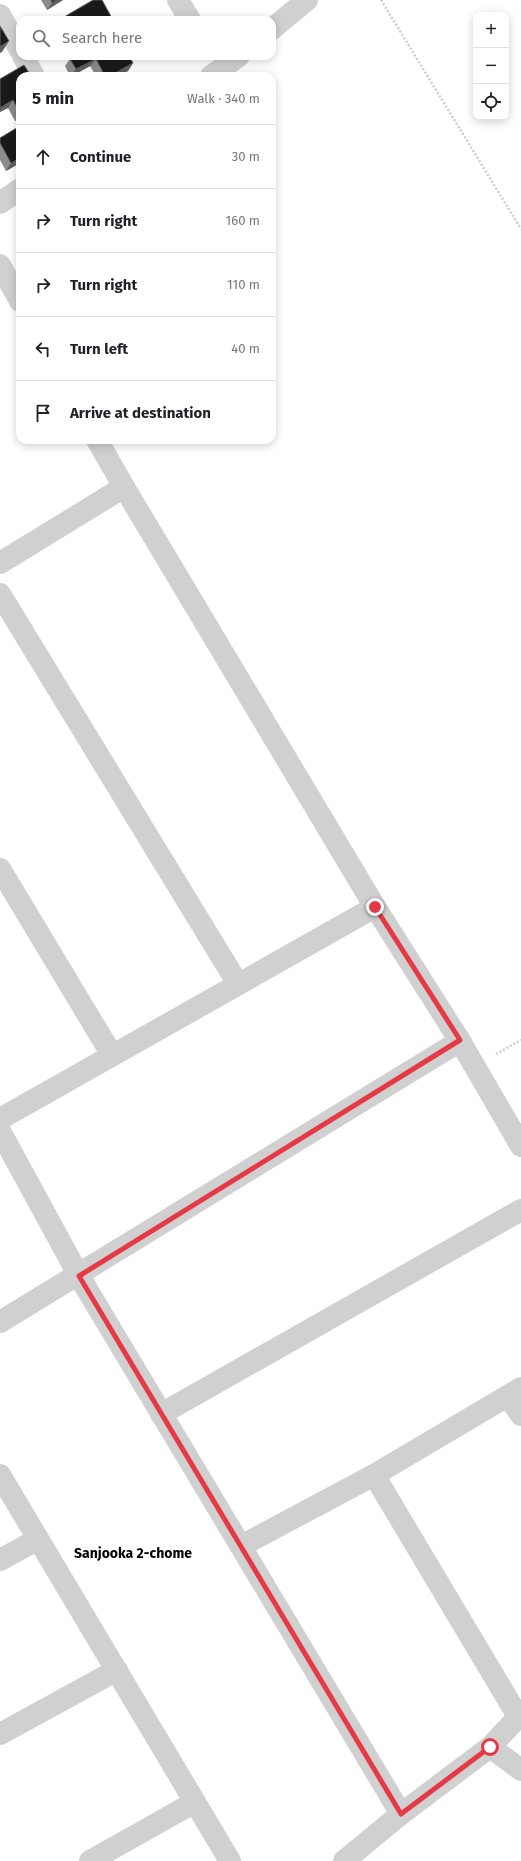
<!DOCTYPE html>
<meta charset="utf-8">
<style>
body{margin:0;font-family:"Fira Sans",sans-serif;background:#f6f6f6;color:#202124}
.controls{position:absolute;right:12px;top:12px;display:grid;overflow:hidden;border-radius:8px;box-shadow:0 2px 10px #0003}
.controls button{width:36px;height:36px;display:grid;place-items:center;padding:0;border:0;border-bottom:1px solid #e0e0e0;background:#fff;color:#202124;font:20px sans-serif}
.stop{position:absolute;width:12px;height:12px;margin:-9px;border:3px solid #e63946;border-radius:50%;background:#fff}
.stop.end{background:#e63946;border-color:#fff;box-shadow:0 1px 4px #0008}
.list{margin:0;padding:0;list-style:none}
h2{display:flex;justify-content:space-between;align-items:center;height:52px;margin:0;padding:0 16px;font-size:17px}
h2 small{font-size:13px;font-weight:400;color:#757577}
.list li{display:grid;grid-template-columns:26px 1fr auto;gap:12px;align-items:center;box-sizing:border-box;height:64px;padding:0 16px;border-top:1px solid #e0e0e0}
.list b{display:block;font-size:15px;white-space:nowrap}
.list em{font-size:13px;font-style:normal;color:#757577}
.icon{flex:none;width:22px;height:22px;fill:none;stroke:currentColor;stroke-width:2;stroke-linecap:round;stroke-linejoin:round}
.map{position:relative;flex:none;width:521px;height:1861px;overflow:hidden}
.search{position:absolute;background:#fff;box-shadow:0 2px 10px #0003;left:16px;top:16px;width:260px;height:44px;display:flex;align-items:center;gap:10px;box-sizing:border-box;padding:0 14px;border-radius:12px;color:#757577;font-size:15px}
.panel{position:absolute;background:#fff;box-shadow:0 2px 10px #0003;left:16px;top:72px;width:260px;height:372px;border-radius:12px}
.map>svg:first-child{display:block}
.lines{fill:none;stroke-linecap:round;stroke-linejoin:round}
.path{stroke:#cdcdcd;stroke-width:2.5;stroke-dasharray:2 2;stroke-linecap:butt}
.minor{stroke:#d0d0d0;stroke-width:22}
.wall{fill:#8c8c8c}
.shaded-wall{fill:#5f5f5f}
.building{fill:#1a1a1a;stroke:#5f5f5f}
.route{stroke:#e63946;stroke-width:5}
.labels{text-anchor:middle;stroke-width:4;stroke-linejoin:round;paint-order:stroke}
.neighbourhood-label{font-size:14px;font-weight:bold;fill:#000;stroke:#fff}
</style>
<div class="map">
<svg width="521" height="1861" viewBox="0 0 521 1861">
<rect width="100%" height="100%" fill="#fff"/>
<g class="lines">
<g class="path">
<path d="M381 0 521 229"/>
<path d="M496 1054 521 1040"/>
</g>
<g class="minor">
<path d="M178 0 190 20"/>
<path d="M0 15 20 50"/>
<path d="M272 29 307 0"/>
<path d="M23 56 34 76"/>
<path d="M211 76 239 56"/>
<path d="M0 203 20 189"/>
<path d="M0 265 20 301"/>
<path d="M97 440 124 487 375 907 460 1041 521 1146"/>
<path d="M0 563 124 487"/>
<path d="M0 594 238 984"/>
<path d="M0 869 112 1055"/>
<path d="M0 1119 375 907"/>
<path d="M0 1131 79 1276 401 1814"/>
<path d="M0 1322 460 1041"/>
<path d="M508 1396 521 1415"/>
<path d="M161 1414 521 1210"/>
<path d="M0 1475 230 1861"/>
<path d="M374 1475 519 1718"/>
<path d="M241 1546 374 1475 521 1388"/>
<path d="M0 1560 38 1539"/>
<path d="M0 1734 117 1670"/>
<path d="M490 1747 521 1770"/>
<path d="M90 1861 195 1802"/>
<path d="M344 1861 401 1814 490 1747 521 1714"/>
</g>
</g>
<g class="wall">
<path d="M41 0H63L47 10Z"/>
<path d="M75 56 133 63 128 71 118 76H96L90 66 72 76H70L65 66 70 59Z"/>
<path d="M20 76V118L15 121 8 108 0 112V79Z"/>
<path d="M20 126V163L6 171 0 160V138Z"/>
</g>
<g class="shaded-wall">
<path d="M56 0H63L47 10 52 3Z"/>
<path d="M9 41 2 52 0 53V47Z"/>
<path d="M96 59 90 66 72 76H71L76 69Z"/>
<path d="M133 63 128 71 118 76H110Z"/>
<path d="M13 100 8 108 0 112V108Z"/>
<path d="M20 114V118L15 121Z"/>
<path d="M20 158V163L6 171 11 163Z"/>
</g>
<g class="building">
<path d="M51 0H56L52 3Z"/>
<path d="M93 0H102L113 20H59Z"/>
<path d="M0 26 9 41 0 47Z"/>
<path d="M75 56H129L133 63 110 76H105L96 59 76 69 70 59Z"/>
<path d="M24 65 31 76H20V113L13 100 0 108V79Z"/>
<path d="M144 73 146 76H137Z"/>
<path d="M20 126V158L11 163 0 143V138Z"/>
</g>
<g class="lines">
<path class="route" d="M375 907 460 1040 79 1276 401 1814 490 1747"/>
</g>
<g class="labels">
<g class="neighbourhood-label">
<text x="133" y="1558">Sanjooka 2-chome</text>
</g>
</g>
</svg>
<div class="controls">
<button>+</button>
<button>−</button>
<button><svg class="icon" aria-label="locate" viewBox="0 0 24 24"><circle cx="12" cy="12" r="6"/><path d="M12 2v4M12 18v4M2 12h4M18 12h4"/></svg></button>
</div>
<div class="stop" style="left:490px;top:1747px"></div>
<div class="stop end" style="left:375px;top:907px"></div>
<div class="search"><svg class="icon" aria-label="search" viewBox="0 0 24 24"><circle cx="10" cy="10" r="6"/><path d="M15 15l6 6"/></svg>Search here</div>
<section class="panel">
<h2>5 min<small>Walk · 340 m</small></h2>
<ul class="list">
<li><svg class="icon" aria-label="ahead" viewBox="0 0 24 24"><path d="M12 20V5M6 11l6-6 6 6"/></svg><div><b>Continue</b></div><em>30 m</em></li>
<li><svg class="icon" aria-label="right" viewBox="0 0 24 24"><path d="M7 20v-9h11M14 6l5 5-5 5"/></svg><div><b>Turn right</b></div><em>160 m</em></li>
<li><svg class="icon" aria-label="right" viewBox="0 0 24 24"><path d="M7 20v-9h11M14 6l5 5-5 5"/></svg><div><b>Turn right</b></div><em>110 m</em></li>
<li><svg class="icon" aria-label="left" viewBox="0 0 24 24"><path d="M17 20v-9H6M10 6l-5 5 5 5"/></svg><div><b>Turn left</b></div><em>40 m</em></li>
<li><svg class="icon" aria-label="arrive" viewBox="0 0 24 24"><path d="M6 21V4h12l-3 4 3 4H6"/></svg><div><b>Arrive at destination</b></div></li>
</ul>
</section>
</div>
